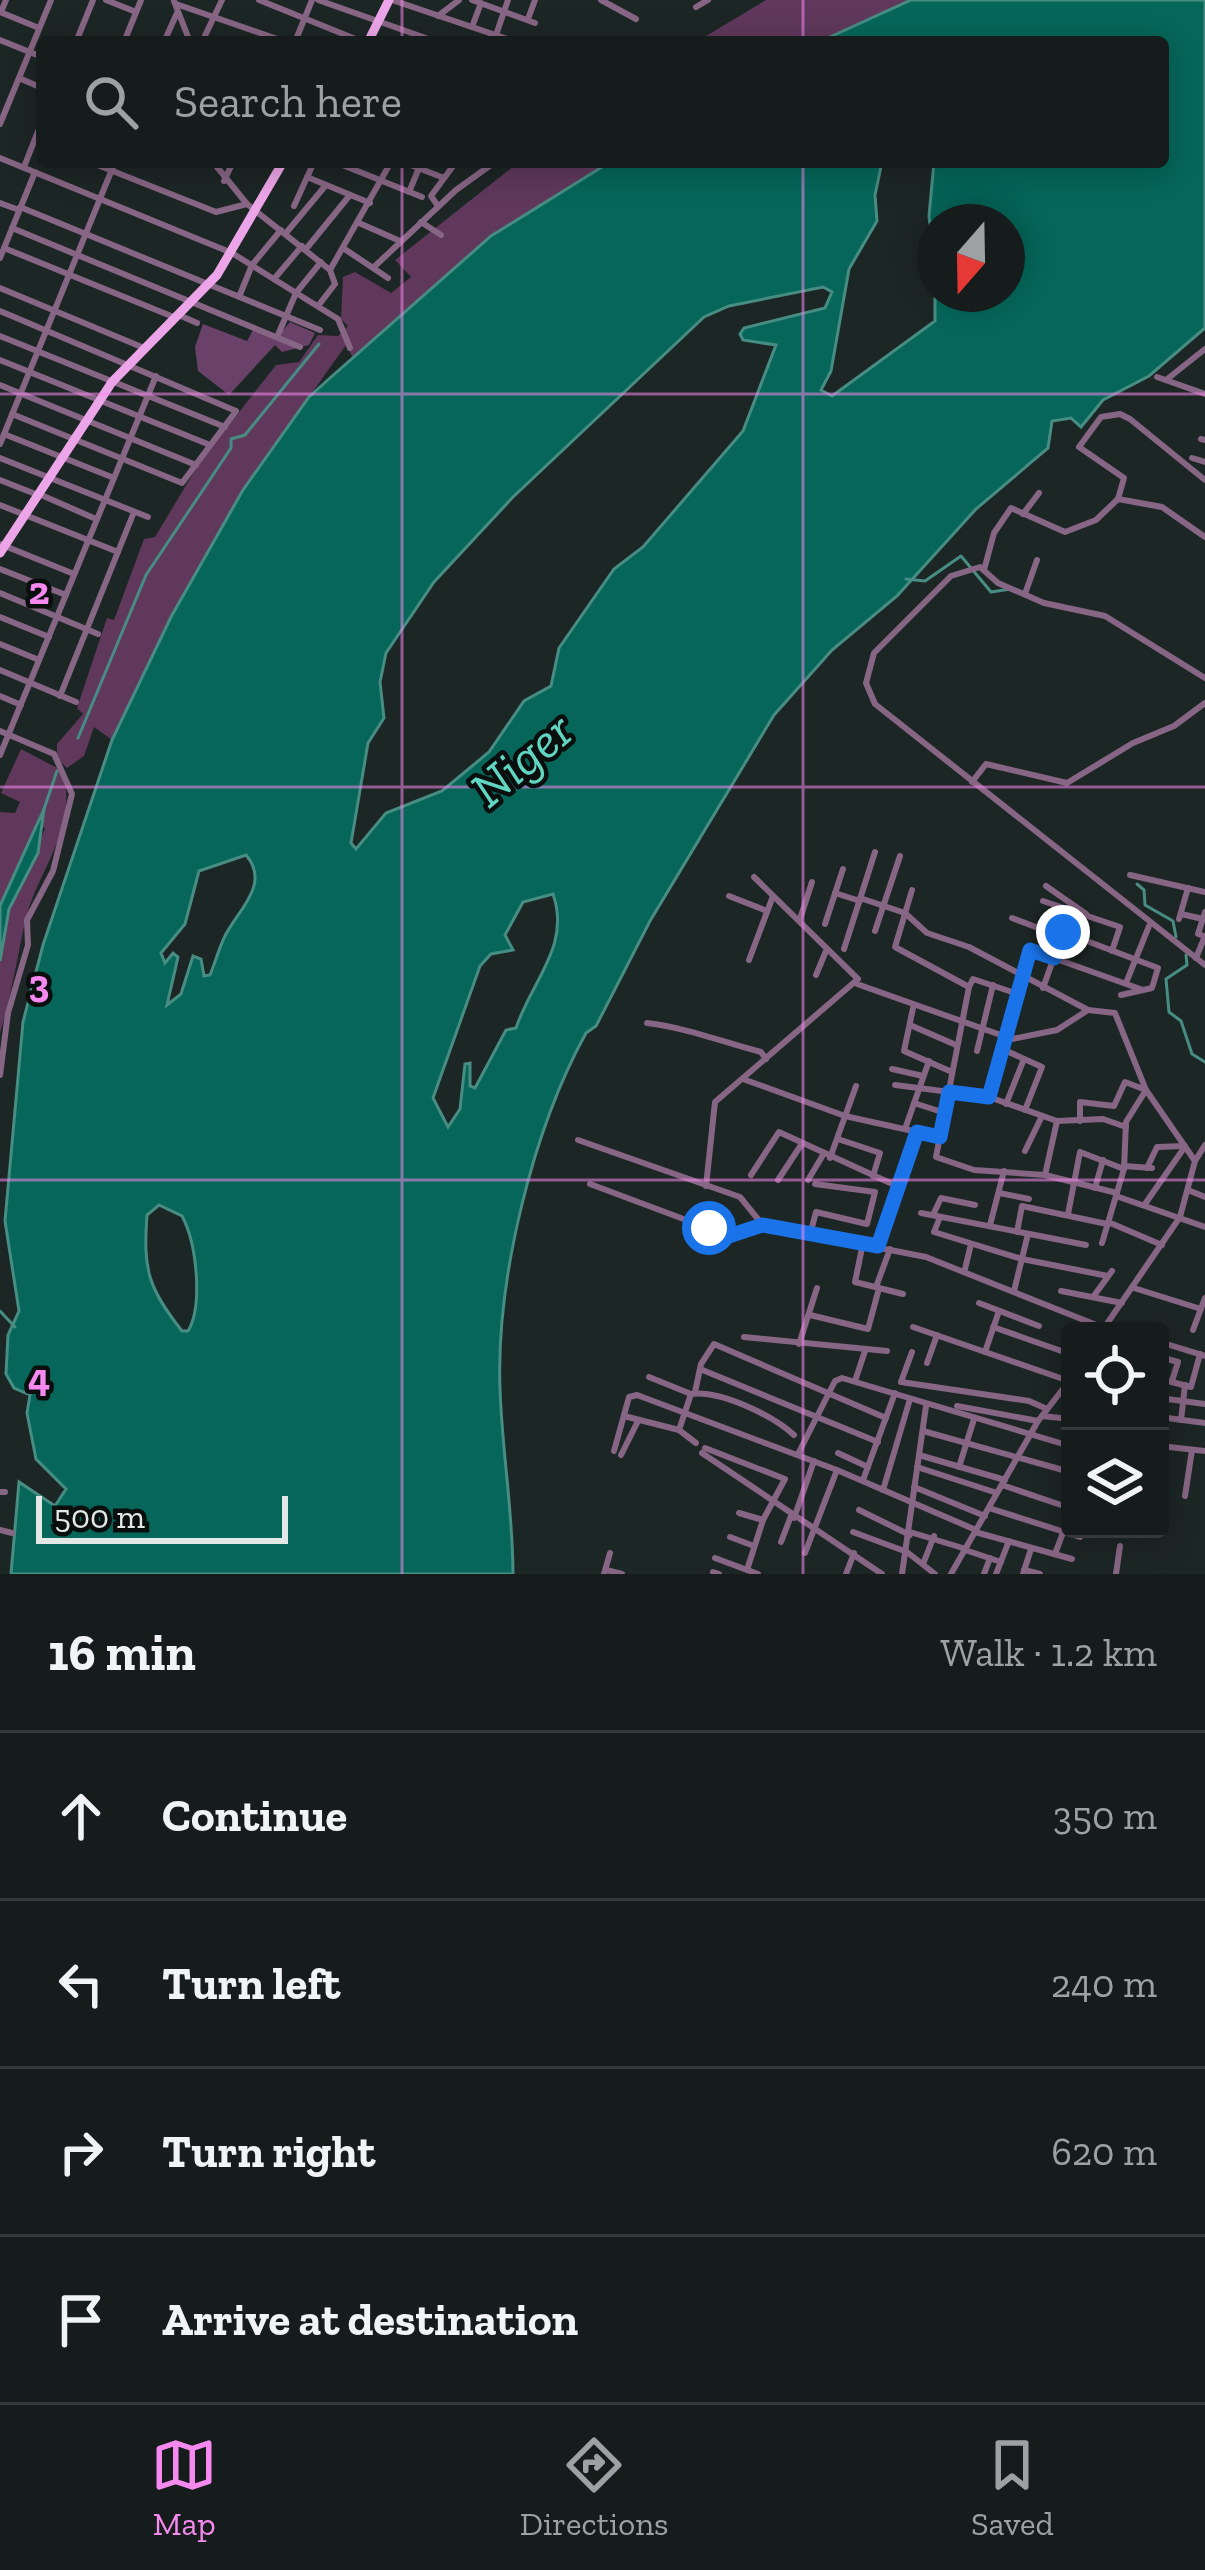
<!DOCTYPE html>
<meta charset="utf-8">
<style>
body{margin:0;font-family:"Zilla Slab",serif;background:#1e2524;color:#f1f3f6}
.controls{position:absolute;right:36px;bottom:36px;display:grid;overflow:hidden;border-radius:12px;box-shadow:0 6px 30px #0003}
.controls button{width:108px;height:108px;display:grid;place-items:center;padding:0;border:0;border-bottom:3px solid #343a3a;background:#151c1b;color:#f1f3f6;font:60px sans-serif}
.compass{position:absolute;left:917px;top:204px;width:108px;height:108px;border-radius:50%;background:#151c1b;box-shadow:0 6px 30px #0003;rotate:200deg}
.scale{position:absolute;left:36px;bottom:30px;width:252px;box-sizing:border-box;padding-left:12px;border:6px solid #e1e8e6;border-top:0;font-size:33px;line-height:42px;white-space:nowrap;color:#e1e8e6;-webkit-text-stroke:9px #0a0e0d;paint-order:stroke}
.stop{position:absolute;width:36px;height:36px;margin:-27px;border:9px solid #1a73e8;border-radius:50%;background:#fff}
.stop.end{background:#1a73e8;border-color:#fff;box-shadow:0 3px 12px #0008}
.list{margin:0;padding:0;list-style:none}
h2{display:flex;justify-content:space-between;align-items:center;height:156px;margin:0;padding:0 48px;font-size:51px}
h2 small{font-size:39px;font-weight:400;color:#9da1a3}
.list li{display:grid;grid-template-columns:78px 1fr auto;gap:36px;align-items:center;box-sizing:border-box;height:168px;padding:0 48px;border-top:3px solid #343a3a}
.list b{display:block;font-size:45px;white-space:nowrap}
.list em{font-size:39px;font-style:normal;color:#9da1a3}
.icon{flex:none;width:66px;height:66px;fill:none;stroke:currentColor;stroke-width:2;stroke-linecap:round;stroke-linejoin:round}
.map{position:relative;flex:none;width:1205px;height:1574px;overflow:hidden}
.search{position:absolute;background:#151c1b;box-shadow:0 6px 30px #0003;left:36px;right:36px;top:36px;height:132px;display:flex;align-items:center;gap:30px;box-sizing:border-box;padding:0 42px;border-radius:12px;color:#9da1a3;font-size:45px}
.sheet{height:828px;background:#151c1b}
nav{display:flex;justify-content:space-around;align-items:center;box-sizing:border-box;height:168px;border-top:3px solid #343a3a;background:#151c1b;font-size:33px;color:#9da1a3}
nav a{display:grid;justify-items:center;gap:6px}
nav .on{color:#f589ef}
.map>svg:first-child{display:block}
.green{fill:#5f385c}
.forest{fill:#6a4168}
.water{fill:#056659;stroke:#478d83;stroke-width:3;fill-rule:evenodd}
.lines{fill:none;stroke-linecap:round;stroke-linejoin:round}
.stream{stroke:#478d83;stroke-width:3}
.minor{stroke:#876584;stroke-width:6}
.major{stroke:#eca5e8;stroke-width:9}
.route{stroke:#1a73e8;stroke-width:15}
.grid{fill:none;stroke:#f589ef;stroke-width:3;stroke-opacity:0.55}
.labels{text-anchor:middle;stroke-width:9;stroke-linejoin:round;paint-order:stroke}
.water-label{font-size:51px;font-style:italic;fill:#60d6c2;stroke:#0a0e0d}
.grid-label{font-size:39px;text-anchor:middle;font-weight:bold;fill:#f589ef;stroke:#0a0e0d;stroke-width:9;stroke-linejoin:round;paint-order:stroke}
</style>
<div class="map">
<svg width="1205" height="1574" viewBox="0 0 1205 1574">
<rect width="100%" height="100%" fill="#1c2624"/>
<g class="green">
<path d="M766 0H911L819 42H696Z"/>
<path d="M519 162H610L491 236 353 358 346 345 243 490 171 617 112 740 94 727 84 756 67 768 57 758V744L83 714 77 708 107 618 114 620 144 539 155 537 200 462 276 365 299 362 318 335 338 336 348 326 341 319 343 277 355 272 391 293 411 277 395 260Z"/>
<path d="M21 749 61 770C82 824 36 872 25 922 17 959 11 997 0 1033V961L9 909 45 829 38 821 0 906V812L15 813 20 802 1 793Z"/>
</g>
<path class="forest" d="M290 322 315 333 309 345 282 352 275 345 229 395 198 371 195 347 203 324 247 341 253 330 279 335Z"/>
<g class="water">
<path d="M911 0H1205V328L1149 376 1103 400 1081 427 1071 418 1052 421 1048 448 976 509 897 596 832 650 774 715 650 921 596 1026 586 1033C533 1129 496 1279 500 1389 502 1451 513 1512 513 1574H11L19 1482 55 1506 66 1489 36 1459 27 1413 30 1395 14 1388 6 1374 8 1335 19 1311 5 1221 23 1022 43 945 112 740 171 617 243 490 309 397 330 378 491 236 610 162H882L875 195 877 221 849 269 831 371 821 390 832 396 935 321V294H1007V222H935V272L929 216 934 162H1163V42H819ZM823 287 832 292 825 308 744 328 740 334 743 340 776 345 743 431 643 547 614 569 559 648 551 686 524 701 489 752 442 791 386 813 356 849 351 843 368 743 384 718 380 682 386 653 434 582 513 497 704 317 729 306ZM246 855C271 884 238 910 225 936 219 948 215 963 210 975L204 976 201 959 193 956 181 994 167 1005 178 957 173 953 165 963 161 953 185 924 199 871ZM553 894C571 946 532 980 516 1028L506 1030 475 1088 470 1086V1063L465 1064 460 1109 448 1127 433 1098 480 966 491 954 513 950 505 935 523 902ZM159 1205 182 1216C197 1244 203 1306 188 1331H182C148 1288 143 1270 147 1215Z"/>
<path d="M44 809 38 853 9 909 0 961V906Z"/>
</g>
<g class="lines">
<g class="stream">
<path d="M906 579 925 581 961 556 991 592 1011 589"/>
<path d="M78 738 146 575 231 448V439L245 435 319 344"/>
<path d="M44 809 57 771"/>
<path d="M1137 884 1144 890 1145 905 1173 921 1176 937"/>
<path d="M1186 955 1187 965 1166 979 1169 1012 1181 1021 1192 1054 1205 1062"/>
<path d="M0 1311 15 1327"/>
</g>
<g class="minor">
<path d="M106 0 136 12"/>
<path d="M259 0 358 40"/>
<path d="M318 0 437 42"/>
<path d="M392 0 510 40"/>
<path d="M472 0 535 23"/>
<path d="M601 0 636 19"/>
<path d="M174 1 190 42"/>
<path d="M176 4 286 42"/>
<path d="M696 7 708 0"/>
<path d="M0 12 39 28"/>
<path d="M1 12 6 0"/>
<path d="M438 16 459 0"/>
<path d="M528 19 535 0"/>
<path d="M472 27 481 3"/>
<path d="M496 35 508 0"/>
<path d="M0 40 42 57"/>
<path d="M76 42 93 0"/>
<path d="M124 42 141 0"/>
<path d="M164 42 177 13"/>
<path d="M202 42 222 0"/>
<path d="M295 42 312 0"/>
<path d="M19 78 42 88"/>
<path d="M0 124 51 0"/>
<path d="M0 158 232 253 338 319 350 348"/>
<path d="M90 162 216 212 247 204"/>
<path d="M213 162 247 204 330 270 335 284 318 306"/>
<path d="M335 162 422 197"/>
<path d="M403 162 444 178"/>
<path d="M24 167 42 121"/>
<path d="M307 177 370 203"/>
<path d="M224 181 233 162"/>
<path d="M409 192 419 168"/>
<path d="M0 203 19 210"/>
<path d="M294 206 314 162"/>
<path d="M438 206 431 196 456 162"/>
<path d="M20 207 320 330"/>
<path d="M421 222 441 235"/>
<path d="M359 223 400 241"/>
<path d="M12 228 300 347"/>
<path d="M286 233 326 185"/>
<path d="M4 248 176 318"/>
<path d="M306 249 350 195"/>
<path d="M346 250 388 278"/>
<path d="M0 258 35 172"/>
<path d="M375 266 456 190 495 162"/>
<path d="M330 270 391 162"/>
<path d="M274 279 302 246"/>
<path d="M0 288 144 348"/>
<path d="M239 297 252 265 281 230"/>
<path d="M0 311 236 411 182 483 12 414"/>
<path d="M179 315 197 323"/>
<path d="M0 336 225 427"/>
<path d="M277 337 296 293 321 262"/>
<path d="M0 360 210 445"/>
<path d="M1157 377 1205 394"/>
<path d="M1166 380 1205 349"/>
<path d="M0 385 196 465"/>
<path d="M4 434 114 478"/>
<path d="M1201 439 1205 440"/>
<path d="M0 444 115 162"/>
<path d="M0 458 148 517"/>
<path d="M1192 458 1205 462"/>
<path d="M0 480 38 495"/>
<path d="M39 494 96 519"/>
<path d="M1118 499 1124 478 1079 447 1101 417 1120 414 1130 419 1205 480"/>
<path d="M0 505 118 552"/>
<path d="M1023 514 1039 493"/>
<path d="M0 544 74 574"/>
<path d="M0 569 66 595"/>
<path d="M984 570 994 533 1011 508 1065 532 1096 520 1118 499 1162 507 1205 537"/>
<path d="M1026 591 1037 560"/>
<path d="M0 593 98 634"/>
<path d="M0 617 49 637"/>
<path d="M0 644 39 660"/>
<path d="M0 670 76 702"/>
<path d="M1205 678 1105 616 1044 603 998 583 980 567 951 576 874 653 866 683 875 704 1205 965"/>
<path d="M0 696 21 705"/>
<path d="M60 696 134 512"/>
<path d="M0 731 54 754 72 794 53 871 27 920 28 945 8 1013 0 1075"/>
<path d="M0 755 156 376"/>
<path d="M972 782 986 764 1067 783 1133 743 1174 726 1205 703"/>
<path d="M1130 875 1205 892"/>
<path d="M1046 886 1086 914"/>
<path d="M912 890 895 947 969 987"/>
<path d="M835 893 860 901"/>
<path d="M729 896 767 911"/>
<path d="M860 898 905 913 927 933 969 947 1088 1010 1115 1013 1146 1090 1195 1161"/>
<path d="M1043 901 1120 927 1112 951"/>
<path d="M1181 914 1203 919"/>
<path d="M1012 918 1062 937"/>
<path d="M800 919 812 882"/>
<path d="M1179 919 1188 888"/>
<path d="M825 924 843 869"/>
<path d="M875 931 900 856"/>
<path d="M1204 936 1198 934 1205 912"/>
<path d="M844 949 875 852"/>
<path d="M1196 958 1205 936"/>
<path d="M749 960 773 896"/>
<path d="M816 975 826 951"/>
<path d="M1126 983 1149 926"/>
<path d="M857 984 1012 1039 1057 1030 1088 1010"/>
<path d="M1043 988 1063 932 1158 968 1152 988 1121 995"/>
<path d="M1015 993 973 979 969 987 936 1157 974 1170 1045 1175 1117 1193"/>
<path d="M913 1008 904 1051 952 1072"/>
<path d="M647 1023C688 1028 722 1042 761 1052L766 1059"/>
<path d="M910 1025 956 1045"/>
<path d="M1000 1048 1042 1067 1025 1110"/>
<path d="M977 1051 993 985"/>
<path d="M892 1069 923 1076"/>
<path d="M743 1079 845 1116 940 1137"/>
<path d="M895 1085 989 1097 1057 1121 1103 1119 1126 1127"/>
<path d="M989 1097 1031 950 1143 990"/>
<path d="M914 1103 945 1113"/>
<path d="M1006 1104 1024 1059"/>
<path d="M1080 1121V1102L1114 1106 1125 1082 1146 1090 1126 1122 1124 1169 1102 1243"/>
<path d="M905 1129 929 1061"/>
<path d="M838 1139 880 1153 873 1176"/>
<path d="M578 1140 740 1197 762 1224"/>
<path d="M1025 1151 1042 1116"/>
<path d="M830 1158 856 1086"/>
<path d="M1124 1166 1152 1168"/>
<path d="M1147 1168 1157 1147 1185 1146"/>
<path d="M751 1175 779 1132 899 1187"/>
<path d="M1045 1175 1057 1121"/>
<path d="M778 1180 801 1145"/>
<path d="M808 1180 823 1155"/>
<path d="M590 1184 729 1236 762 1225 926 1257 1104 1328"/>
<path d="M706 1186 715 1102 858 979 754 877"/>
<path d="M1095 1188 1103 1160"/>
<path d="M1188 1190 1205 1197"/>
<path d="M999 1193 1029 1199"/>
<path d="M1116 1196 1205 1227"/>
<path d="M1145 1204 1184 1148"/>
<path d="M921 1213 1086 1245"/>
<path d="M1068 1214 1080 1152 1124 1169"/>
<path d="M933 1215 941 1198 975 1205"/>
<path d="M940 1217 934 1232 1022 1259 1108 1276"/>
<path d="M1108 1222 1162 1245"/>
<path d="M990 1225 1004 1171"/>
<path d="M811 1231 816 1212 867 1224 875 1192 815 1184"/>
<path d="M1017 1232 1022 1206 1107 1224"/>
<path d="M863 1243 855 1282 903 1294"/>
<path d="M878 1246 917 1132"/>
<path d="M965 1269 971 1244"/>
<path d="M876 1287 890 1249"/>
<path d="M1134 1288 1201 1309"/>
<path d="M1014 1291 1028 1234"/>
<path d="M1061 1291 1122 1303"/>
<path d="M1093 1297 1112 1271"/>
<path d="M979 1303 1039 1326"/>
<path d="M810 1315 868 1329 878 1292"/>
<path d="M913 1327 1069 1381"/>
<path d="M993 1327 1070 1354"/>
<path d="M1104 1328 1180 1217 1195 1161 1205 1145"/>
<path d="M1193 1330 1205 1298"/>
<path d="M744 1337 887 1351"/>
<path d="M1160 1342 1205 1356"/>
<path d="M799 1344 817 1288"/>
<path d="M985 1352 999 1311"/>
<path d="M1160 1357 1178 1362 1172 1381"/>
<path d="M927 1363 937 1335"/>
<path d="M700 1369 878 1442"/>
<path d="M649 1377 691 1394 679 1430 696 1443"/>
<path d="M1160 1379 1191 1387 1200 1354"/>
<path d="M855 1381 865 1351"/>
<path d="M901 1382 1029 1401 1047 1409"/>
<path d="M901 1382 912 1352"/>
<path d="M695 1392 701 1364 714 1344 886 1418"/>
<path d="M691 1394C720 1390 772 1415 794 1435"/>
<path d="M1160 1398 1205 1404"/>
<path d="M957 1406 1038 1421"/>
<path d="M624 1416 679 1430"/>
<path d="M1042 1416 1070 1419"/>
<path d="M1160 1417 1205 1423"/>
<path d="M1181 1420 1185 1385"/>
<path d="M923 1431 1070 1472"/>
<path d="M1160 1446 1205 1451"/>
<path d="M705 1448 785 1479 763 1520 747 1570"/>
<path d="M614 1451 629 1397 637 1395 837 1470 976 1530"/>
<path d="M702 1453 882 1574"/>
<path d="M838 1453 868 1467"/>
<path d="M798 1454 835 1381 842 1378 1070 1446"/>
<path d="M621 1455 638 1421"/>
<path d="M919 1455 1005 1480"/>
<path d="M917 1467 997 1493"/>
<path d="M959 1467 974 1419"/>
<path d="M863 1480 895 1393"/>
<path d="M1002 1485 1070 1508"/>
<path d="M1160 1485 1165 1447"/>
<path d="M914 1487 985 1516"/>
<path d="M883 1490 910 1399"/>
<path d="M0 1492H5"/>
<path d="M1185 1496 1192 1450"/>
<path d="M989 1508 1080 1537"/>
<path d="M859 1510 910 1535"/>
<path d="M739 1513 763 1520"/>
<path d="M794 1518 814 1461"/>
<path d="M0 1530 12 1533"/>
<path d="M853 1532 907 1552 935 1574"/>
<path d="M910 1532 966 1549"/>
<path d="M975 1532 1072 1559"/>
<path d="M730 1537 754 1546"/>
<path d="M781 1542 791 1516"/>
<path d="M965 1550 1001 1562"/>
<path d="M805 1553 837 1470"/>
<path d="M1055 1554 1070 1514"/>
<path d="M715 1558 758 1574"/>
<path d="M923 1564 934 1536"/>
<path d="M606 1570 622 1574"/>
<path d="M1024 1570 1040 1574"/>
<path d="M713 1572 719 1574"/>
<path d="M604 1574 610 1553"/>
<path d="M846 1574 854 1553"/>
<path d="M902 1574 926 1406"/>
<path d="M951 1574 1038 1421 1070 1380"/>
<path d="M984 1574 990 1558"/>
<path d="M996 1574 1009 1541"/>
<path d="M1023 1574 1031 1549"/>
<path d="M1116 1574 1120 1546"/>
</g>
<g class="major">
<path d="M368 42 389 0"/>
<path d="M0 553 112 382 217 275 283 162"/>
</g>
</g>
<g class="lines">
<path class="route" d="M709 1228 729 1236 762 1225 878 1246 917 1132 940 1137 949 1092 989 1097 1030 950 1054 958 1063 932"/>
</g>
<path class="grid" d="M402 0V42M803 0V42M402 162V1574M803 162V1574M0 394H1205M0 787H1205M0 1180H1205"/>
<g class="labels">
<g class="water-label">
<text transform="translate(521 759) rotate(-40)" y="18">Niger</text>
</g>
</g>
<g class="grid-label">
<text x="39" y="604">2</text>
<text x="39" y="997">3</text>
<text x="39" y="1391">4</text>
</g>
</svg>
<div class="controls">
<button><svg class="icon" aria-label="locate" viewBox="0 0 24 24"><circle cx="12" cy="12" r="6"/><path d="M12 2v4M12 18v4M2 12h4M18 12h4"/></svg></button>
<button><svg class="icon" aria-label="layers" viewBox="0 0 24 24"><path d="M12 4l9 5-9 5-9-5zM3 14l9 5 9-5"/></svg></button>
</div>
<svg class="compass" viewBox="-18 -18 36 36"><path d="M0-13l5 13h-10z" fill="#e53935"/><path d="M0 13l5-13h-10z" fill="#9da1a3"/></svg>
<div class="scale">500 m</div>
<div class="stop" style="left:709px;top:1228px"></div>
<div class="stop end" style="left:1063px;top:932px"></div>
<div class="search"><svg class="icon" aria-label="search" viewBox="0 0 24 24"><circle cx="10" cy="10" r="6"/><path d="M15 15l6 6"/></svg>Search here</div>
</div>
<section class="sheet">
<h2>16 min<small>Walk · 1.2 km</small></h2>
<ul class="list">
<li><svg class="icon" aria-label="ahead" viewBox="0 0 24 24"><path d="M12 20V5M6 11l6-6 6 6"/></svg><div><b>Continue</b></div><em>350 m</em></li>
<li><svg class="icon" aria-label="left" viewBox="0 0 24 24"><path d="M17 20v-9H6M10 6l-5 5 5 5"/></svg><div><b>Turn left</b></div><em>240 m</em></li>
<li><svg class="icon" aria-label="right" viewBox="0 0 24 24"><path d="M7 20v-9h11M14 6l5 5-5 5"/></svg><div><b>Turn right</b></div><em>620 m</em></li>
<li><svg class="icon" aria-label="arrive" viewBox="0 0 24 24"><path d="M6 21V4h12l-3 4 3 4H6"/></svg><div><b>Arrive at destination</b></div></li>
</ul>
</section>
<nav>
<a class="on"><svg class="icon" aria-label="map" viewBox="0 0 24 24"><path d="M3 6l6-2 6 2 6-2v14l-6 2-6-2-6 2zM9 4v14M15 6v14"/></svg>Map</a>
<a><svg class="icon" aria-label="directions" viewBox="0 0 24 24"><path d="M12 3l9 9-9 9-9-9zM9 14v-3h6M13 9l2 2-2 2"/></svg>Directions</a>
<a><svg class="icon" aria-label="saved" viewBox="0 0 24 24"><path d="M7 4h10v16l-5-4-5 4z"/></svg>Saved</a>
</nav>
